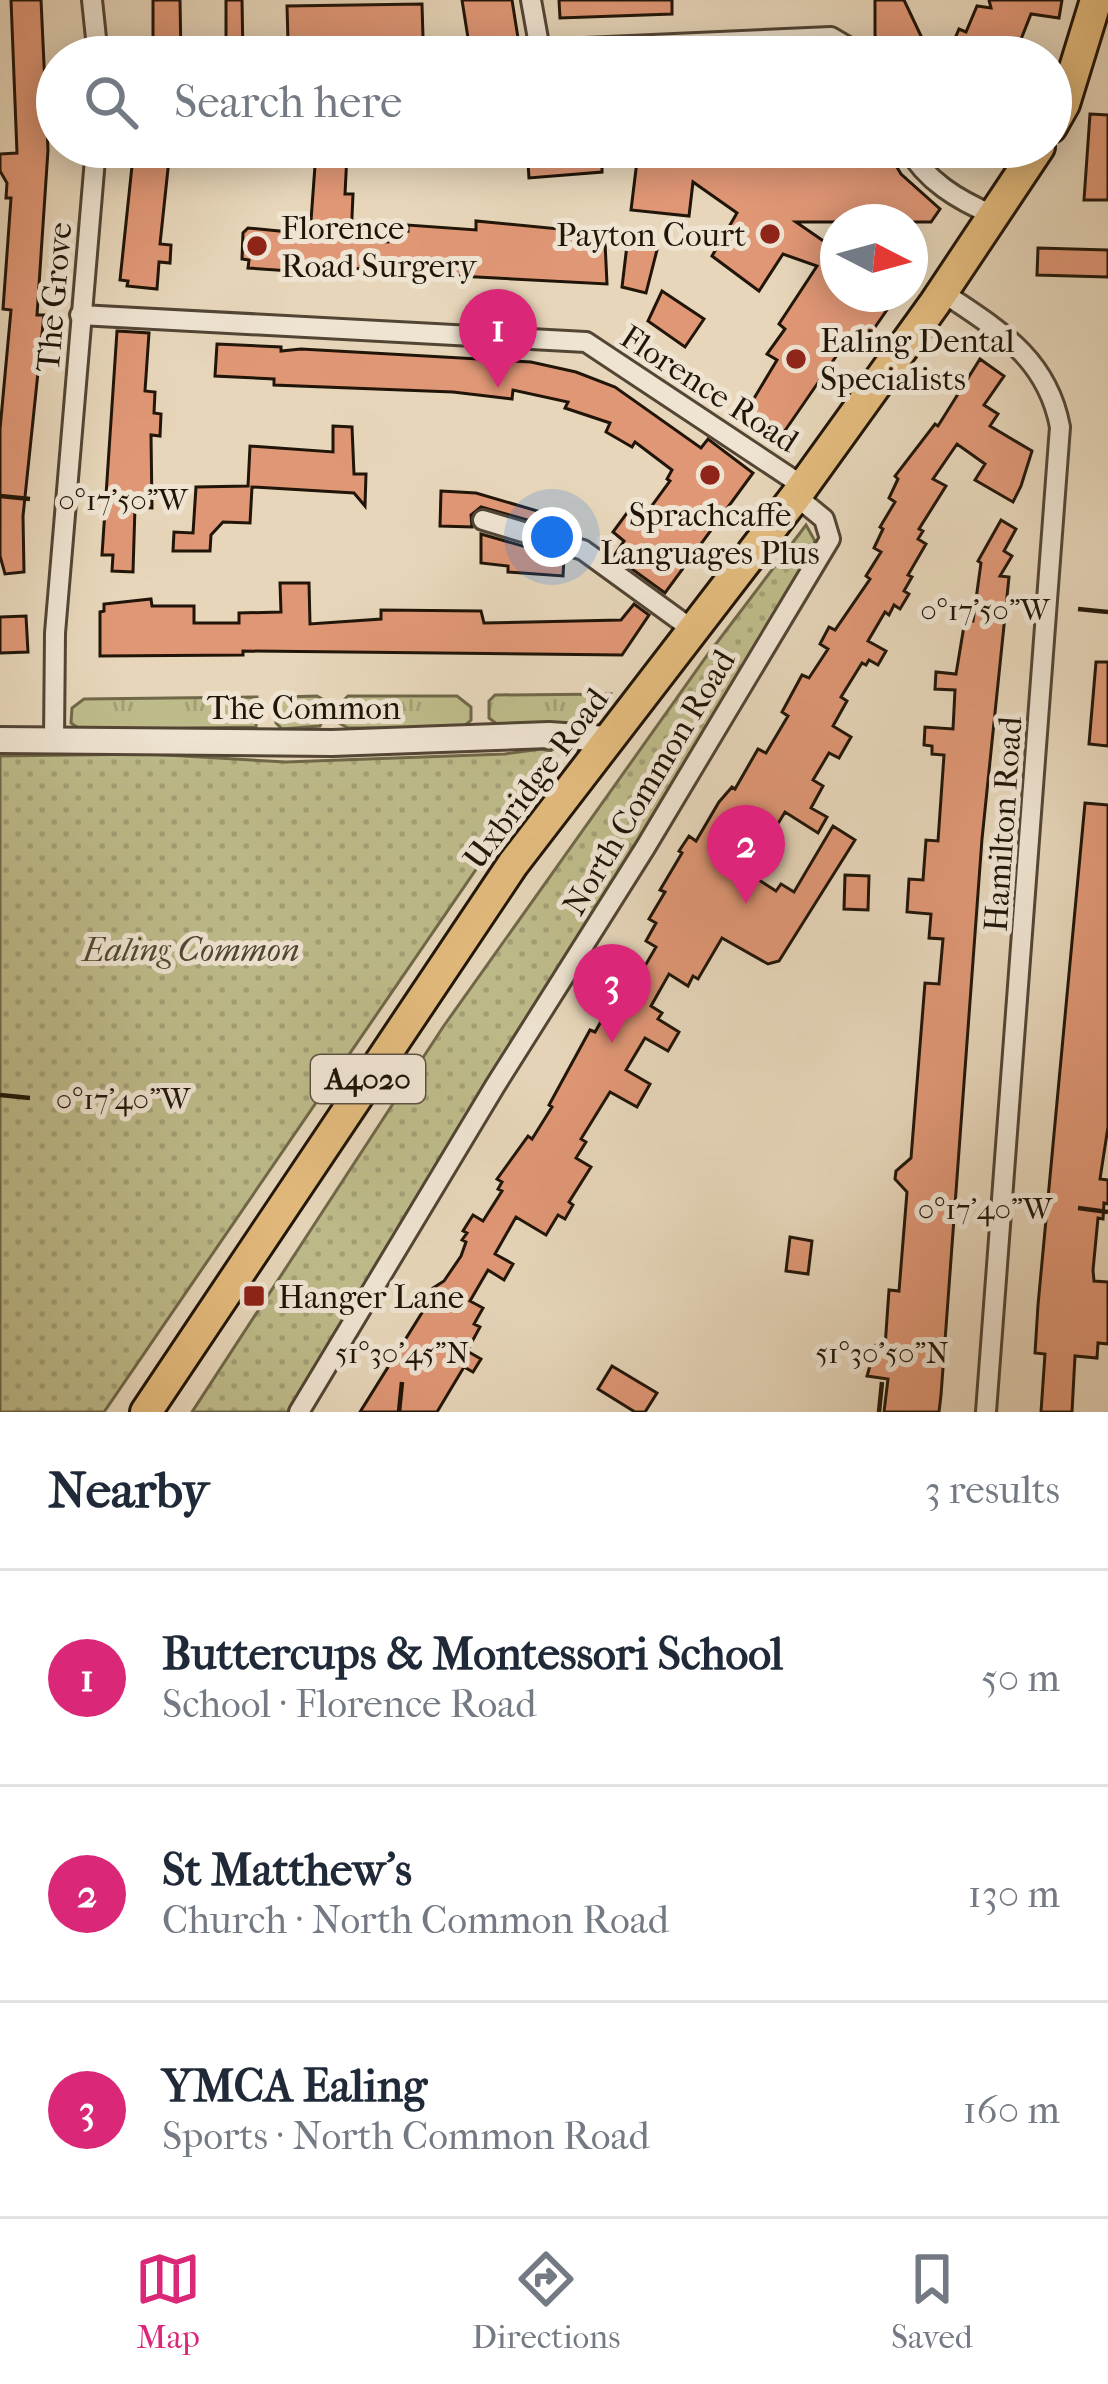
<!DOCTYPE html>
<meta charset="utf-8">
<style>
body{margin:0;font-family:"IM FELL French Canon",serif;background:#f2f2f3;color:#1f2937}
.compass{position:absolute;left:820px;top:204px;width:108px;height:108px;border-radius:50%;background:#fff;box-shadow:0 6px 30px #0003;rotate:96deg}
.you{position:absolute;left:552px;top:537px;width:42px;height:42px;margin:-30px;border:9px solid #fff;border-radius:50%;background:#1a73e8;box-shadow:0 0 0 18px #1a73e833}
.badge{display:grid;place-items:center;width:78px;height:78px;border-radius:50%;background:#db2777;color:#fff;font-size:39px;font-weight:700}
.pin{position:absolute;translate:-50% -99px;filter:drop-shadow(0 3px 6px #0008)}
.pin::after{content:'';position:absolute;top:63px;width:42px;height:36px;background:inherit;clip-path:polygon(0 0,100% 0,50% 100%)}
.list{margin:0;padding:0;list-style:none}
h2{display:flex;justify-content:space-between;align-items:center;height:156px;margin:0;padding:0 48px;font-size:51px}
h2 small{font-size:39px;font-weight:400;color:#747a83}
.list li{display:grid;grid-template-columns:78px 1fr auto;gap:36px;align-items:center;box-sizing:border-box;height:216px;padding:0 48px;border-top:3px solid #e0e1e3}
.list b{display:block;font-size:45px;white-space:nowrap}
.list p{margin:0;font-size:39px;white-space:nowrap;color:#747a83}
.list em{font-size:39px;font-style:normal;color:#747a83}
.icon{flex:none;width:66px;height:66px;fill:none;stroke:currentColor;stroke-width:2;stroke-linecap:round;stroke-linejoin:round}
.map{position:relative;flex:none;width:1108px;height:1412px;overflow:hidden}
.search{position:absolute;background:#fff;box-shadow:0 6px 30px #0003;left:36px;right:36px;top:36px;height:132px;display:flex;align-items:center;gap:30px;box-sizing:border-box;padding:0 42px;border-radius:66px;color:#747a83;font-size:45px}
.sheet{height:804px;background:#fff}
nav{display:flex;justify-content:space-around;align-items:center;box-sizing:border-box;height:168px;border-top:3px solid #e0e1e3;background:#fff;font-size:33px;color:#747a83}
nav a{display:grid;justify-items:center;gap:6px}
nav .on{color:#db2777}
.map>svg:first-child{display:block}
.grass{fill:url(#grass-tufts);stroke:#6f6849;stroke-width:3}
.park{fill:url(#park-dots);stroke:#6f6849;stroke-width:3}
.building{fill:#e09776;stroke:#201508;stroke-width:3}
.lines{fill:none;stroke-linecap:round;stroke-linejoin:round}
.minor-casing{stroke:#524534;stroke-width:24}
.tertiary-casing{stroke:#524534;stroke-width:30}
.primary-casing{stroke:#201508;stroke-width:36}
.minor{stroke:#efe4d2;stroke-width:18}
.tertiary{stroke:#efe4d2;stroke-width:24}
.primary{stroke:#e4bb7d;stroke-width:30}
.ticks{fill:none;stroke:#201508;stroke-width:4.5}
.poi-dot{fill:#8f2418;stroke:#efe4d2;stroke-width:4.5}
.labels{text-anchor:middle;stroke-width:10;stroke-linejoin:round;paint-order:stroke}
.shield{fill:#efe4d2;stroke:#5e5345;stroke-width:3}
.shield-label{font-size:30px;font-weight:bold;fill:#201508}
.poi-label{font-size:33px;fill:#201508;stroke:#efe4d2;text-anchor:start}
.street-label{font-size:33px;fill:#201508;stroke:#efe4d2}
.park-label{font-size:33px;font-style:italic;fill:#4f472f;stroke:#efe4d2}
.ticks-label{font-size:30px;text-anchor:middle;fill:#201508;stroke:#efe4d2;stroke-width:10;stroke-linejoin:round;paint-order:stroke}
</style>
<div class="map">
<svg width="1108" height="1412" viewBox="0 0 1108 1412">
<defs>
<pattern id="grass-tufts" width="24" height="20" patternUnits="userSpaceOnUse" patternTransform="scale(3)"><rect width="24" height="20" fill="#bebb8a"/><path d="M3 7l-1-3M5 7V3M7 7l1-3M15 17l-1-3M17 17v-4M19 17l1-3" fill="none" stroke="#a3a076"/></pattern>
<pattern id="park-dots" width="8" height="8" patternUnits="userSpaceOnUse" patternTransform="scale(3)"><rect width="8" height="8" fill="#bebb8a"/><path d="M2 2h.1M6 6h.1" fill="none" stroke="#a3a076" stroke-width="1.8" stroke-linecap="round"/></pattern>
</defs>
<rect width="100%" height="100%" fill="#e7d6ba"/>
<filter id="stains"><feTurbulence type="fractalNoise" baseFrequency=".00167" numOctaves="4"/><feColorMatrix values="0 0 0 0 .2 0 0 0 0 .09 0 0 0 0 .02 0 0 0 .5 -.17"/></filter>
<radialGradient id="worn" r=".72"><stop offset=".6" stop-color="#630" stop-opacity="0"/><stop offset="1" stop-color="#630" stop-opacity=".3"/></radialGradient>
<g class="grass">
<path d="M610 694 584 726 502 728 489 718V701L495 695Z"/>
<path d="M317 696 324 700 327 710 320 726 282 729 276 723 277 704 282 697Z"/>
<path d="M348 696H457L471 707V720L462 728H348L339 723 340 704Z"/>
<path d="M257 697 256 727 81 730 71 723 72 708 84 699Z"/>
</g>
<g class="park">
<path d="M806 525 815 541 804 566 292 1412H192L443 1027 706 657Z"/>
<path d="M541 749 551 751V760L104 1412H0V756L149 754 286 762 505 754Z"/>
</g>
<g class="building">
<path d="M11 0H41L48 150 37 315H44L23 516 24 572 5 574 0 556V429L11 310 3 309 11 198H6L7 183 0 171V154L17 153Z"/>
<path d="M153 0H180L181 57H153Z"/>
<path d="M226 0H242L243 57H226Z"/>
<path d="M462 0H512L521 57H471Z"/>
<path d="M559 0H672V14L560 18Z"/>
<path d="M875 0H904L931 57H881L875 35Z"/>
<path d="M989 0H1062L1059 18 1031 14 1014 57H947L959 29 966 32 977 6 991 8Z"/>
<path d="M422 4 423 38 288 41 287 6Z"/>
<path d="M1090 114 1108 115V200H1084Z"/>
<path d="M134 147 170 150 160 244 171 245 170 263 159 262 157 289 127 286 128 281 120 280Z"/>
<path d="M527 147H885L901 174 940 209 931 222H796L838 251V294H898L857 353 844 345 782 435 747 410 777 360 767 354 785 329 779 324 817 266 783 254 759 291 712 256 737 213 693 182 689 216 631 210 637 161 602 163V172L529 178Z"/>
<path d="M316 152 347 154 345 194H353L351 240 388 242 389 229 408 231V225L476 230V221L580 231 579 239 605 242 607 284 420 274 409 273V269L363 266V269L290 264V271L248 268 249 260 242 259 243 233 248 228 310 234Z"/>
<path d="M627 245 657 250 646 293 622 287Z"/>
<path d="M1038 248 1108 250V277L1037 275Z"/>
<path d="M662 291 704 319 685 347 648 321Z"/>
<path d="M117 331 149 333 145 391 155 392 154 413 161 414 160 436 151 435 152 508 135 507 133 572 112 571 113 555H102Z"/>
<path d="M217 344 281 347V351L301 349 531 362 576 372 615 387 701 448 708 439 753 473 665 593 614 556 624 541 613 532 635 502 648 511 670 481 667 479 672 470 635 442 632 447 606 432 610 423 565 408 568 402 513 390 512 399 453 392 274 385V379L215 376Z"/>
<path d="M980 359 1004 376 984 405 998 414 990 426 1032 451 1021 486 1013 502 975 480 985 464 957 444 933 479 946 486 919 529 923 531 918 539 926 544 908 575 912 577 904 591 909 594 900 609 894 605 889 615 885 612 868 641 886 651 878 665 869 660 866 665 862 663 841 697 847 701 833 726 851 737 839 758 829 753 813 780 823 786 811 808 827 817 818 833 785 812 748 873 776 891 781 884 794 892 833 826 855 840 779 961 768 964 722 938 698 979 693 976 688 986 669 974 651 1006 662 1013 658 1019 679 1032 668 1051 645 1038 626 1070 650 1084 637 1107 610 1092 581 1139 586 1142 576 1158 591 1167 569 1202 573 1205 565 1219 558 1215 546 1235 516 1217 495 1254 513 1264 504 1280 488 1270 470 1301 483 1308 474 1324 480 1327 467 1351 481 1359 473 1372 464 1367 437 1412H360L433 1295V1288L444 1281 461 1256 466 1242 462 1240 467 1233 463 1231 473 1215 483 1221 502 1191 498 1189 502 1182 497 1179 528 1136 532 1139 552 1107 549 1105 590 1030 595 1032 614 999 612 989 621 975 635 983 656 947 646 941 656 923 649 919 665 892 660 890 682 853 679 851 689 836 696 841 719 802 732 787 735 789 758 749 766 753 788 716 782 712 802 675 809 678 828 649 820 644 829 627 835 630 870 579 866 576 881 552 874 548 883 529 880 527 895 502 889 498 898 479 895 476 935 424 938 426Z"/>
<path d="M333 426 352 427 354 474H366L365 506 354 493 252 487 250 523 223 522 211 535 210 551H173L174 532 193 533 196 487 248 486 250 446 333 452Z"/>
<path d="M441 491 476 493 568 520 563 530 481 507 471 515 472 527 440 526Z"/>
<path d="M1001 520 1016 529 1004 551 1012 556 1000 576 1009 577 982 839 941 1395 939 1412H884L888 1379 867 1376 876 1345 885 1347 889 1290 899 1291 907 1192 895 1179 896 1171 911 1158 925 983 939 984 943 939 929 938 931 914 907 912 909 879 923 880 926 840 938 841 944 755 932 754V746L924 745 925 727 953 729 955 690 935 689 936 672 956 674 965 620 973 621 981 563 978 561Z"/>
<path d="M481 534 564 558 563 576 508 572V566L481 563Z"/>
<path d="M280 583H309L310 624 381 619V610L481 611 484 623 621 620 634 604 649 615 622 655 243 651V655L100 656V612L104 611V604L151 599 152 606H194V623H239V613L281 612Z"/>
<path d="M26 616 28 652 0 653V617Z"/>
<path d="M1096 662H1108V746L1089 744Z"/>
<path d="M1085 803 1108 805V1127L1100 1179 1108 1180V1204L1104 1203 1103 1219 1098 1218 1093 1270 1094 1281 1108 1282V1344L1098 1343 1097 1358 1075 1356 1072 1412H1041L1045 1354 1035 1353 1038 1305Z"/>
<path d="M845 875 869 876 868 910 844 909Z"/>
<path d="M790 1237 812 1241 808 1274 786 1271Z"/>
<path d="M612 1366 657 1393 645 1412H635L598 1389Z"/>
</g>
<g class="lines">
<g class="minor-casing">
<g id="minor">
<path d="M92 0 98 57"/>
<path d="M531 0 540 50"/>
<path d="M541 57 540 50 831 37 848 47 854 57"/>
<path d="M907 147C926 181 958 200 993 215"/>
<path d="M942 292C997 329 1047 357 1060 427L986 1412"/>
<path d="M80 315 586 342 803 486"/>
<path d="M483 520 583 550 693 630"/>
<path d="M54 739 55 633 96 147"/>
<path d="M299 1412 495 1086 645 848 830 539 824 519 796 496"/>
</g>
</g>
<g class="tertiary-casing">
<path id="tertiary" d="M0 740 332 743 549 735 608 739"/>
</g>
<g class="primary-casing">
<g id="primary">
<path d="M1051 127 1064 104 1096 0"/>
<path d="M146 1412 513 864 796 496 935 303 1039 147"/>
</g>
</g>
<use href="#minor" class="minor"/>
<use href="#tertiary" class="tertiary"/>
<use href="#primary" class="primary"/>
</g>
<path class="ticks" d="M0 496 30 499M1078 609 1108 612M0 1095 30 1098M1078 1208 1108 1212M399 1412 402 1382M879 1412 882 1382"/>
<g class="poi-dot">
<circle cx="770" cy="234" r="12"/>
<circle cx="257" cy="246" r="12"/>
<circle cx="796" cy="359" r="12"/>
<circle cx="710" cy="475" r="12"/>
<rect x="242" y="1284" width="24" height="24" rx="6"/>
</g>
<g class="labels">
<rect class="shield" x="311" y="1055" width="114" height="48" rx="9"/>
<g class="shield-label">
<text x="368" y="1089">A4020</text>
</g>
<g class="poi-label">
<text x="281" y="239">Florence<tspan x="281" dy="38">Road Surgery</tspan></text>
<text x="746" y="246" text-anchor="end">Payton Court</text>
<text x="820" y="352">Ealing Dental<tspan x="820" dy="38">Specialists</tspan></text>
<text x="710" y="526" text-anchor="middle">Sprachcaffe<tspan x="710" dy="38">Languages Plus</tspan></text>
<text x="278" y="1308">Hanger Lane</text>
</g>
<g class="street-label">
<text transform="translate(53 297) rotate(-85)" y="12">The Grove</text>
<text transform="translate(710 388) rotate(33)" y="12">Florence Road</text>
<text x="304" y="719">The Common</text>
<text transform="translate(535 778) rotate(-53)" y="12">Uxbridge Road</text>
<text transform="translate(648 782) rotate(-59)" y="12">North Common Road</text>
<text transform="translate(1002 824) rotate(-86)" y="12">Hamilton Road</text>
</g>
<g class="park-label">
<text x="191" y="961">Ealing Common</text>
</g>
</g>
<g class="ticks-label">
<text x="123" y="510">0°17'50"W</text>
<text x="985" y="620">0°17'50"W</text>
<text x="123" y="1109">0°17'40"W</text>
<text x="985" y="1219">0°17'40"W</text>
<text x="402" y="1363">51°30'45"N</text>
<text x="882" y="1363">51°30'50"N</text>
</g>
<rect width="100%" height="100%" filter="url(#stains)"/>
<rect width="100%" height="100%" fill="url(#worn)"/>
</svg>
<svg class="compass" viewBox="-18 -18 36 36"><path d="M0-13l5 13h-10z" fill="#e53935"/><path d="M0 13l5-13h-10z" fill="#747a83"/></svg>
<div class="you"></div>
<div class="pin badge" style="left:498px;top:388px">1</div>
<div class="pin badge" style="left:746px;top:904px">2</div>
<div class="pin badge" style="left:612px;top:1043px">3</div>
<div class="search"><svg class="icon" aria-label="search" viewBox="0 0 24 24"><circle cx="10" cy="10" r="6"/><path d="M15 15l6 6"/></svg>Search here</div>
</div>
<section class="sheet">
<h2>Nearby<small>3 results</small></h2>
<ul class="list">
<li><span class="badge">1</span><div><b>Buttercups &amp; Montessori School</b><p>School · Florence Road</p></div><em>50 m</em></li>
<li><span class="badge">2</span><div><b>St Matthew's</b><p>Church · North Common Road</p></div><em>130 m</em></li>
<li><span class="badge">3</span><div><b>YMCA Ealing</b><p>Sports · North Common Road</p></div><em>160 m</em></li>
</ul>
</section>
<nav>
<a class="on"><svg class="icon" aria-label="map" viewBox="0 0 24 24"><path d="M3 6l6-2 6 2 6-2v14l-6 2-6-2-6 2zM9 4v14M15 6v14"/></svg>Map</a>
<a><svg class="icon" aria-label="directions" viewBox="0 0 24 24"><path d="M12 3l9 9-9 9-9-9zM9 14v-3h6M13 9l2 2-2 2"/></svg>Directions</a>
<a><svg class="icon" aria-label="saved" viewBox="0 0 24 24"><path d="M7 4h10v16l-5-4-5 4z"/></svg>Saved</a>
</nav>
